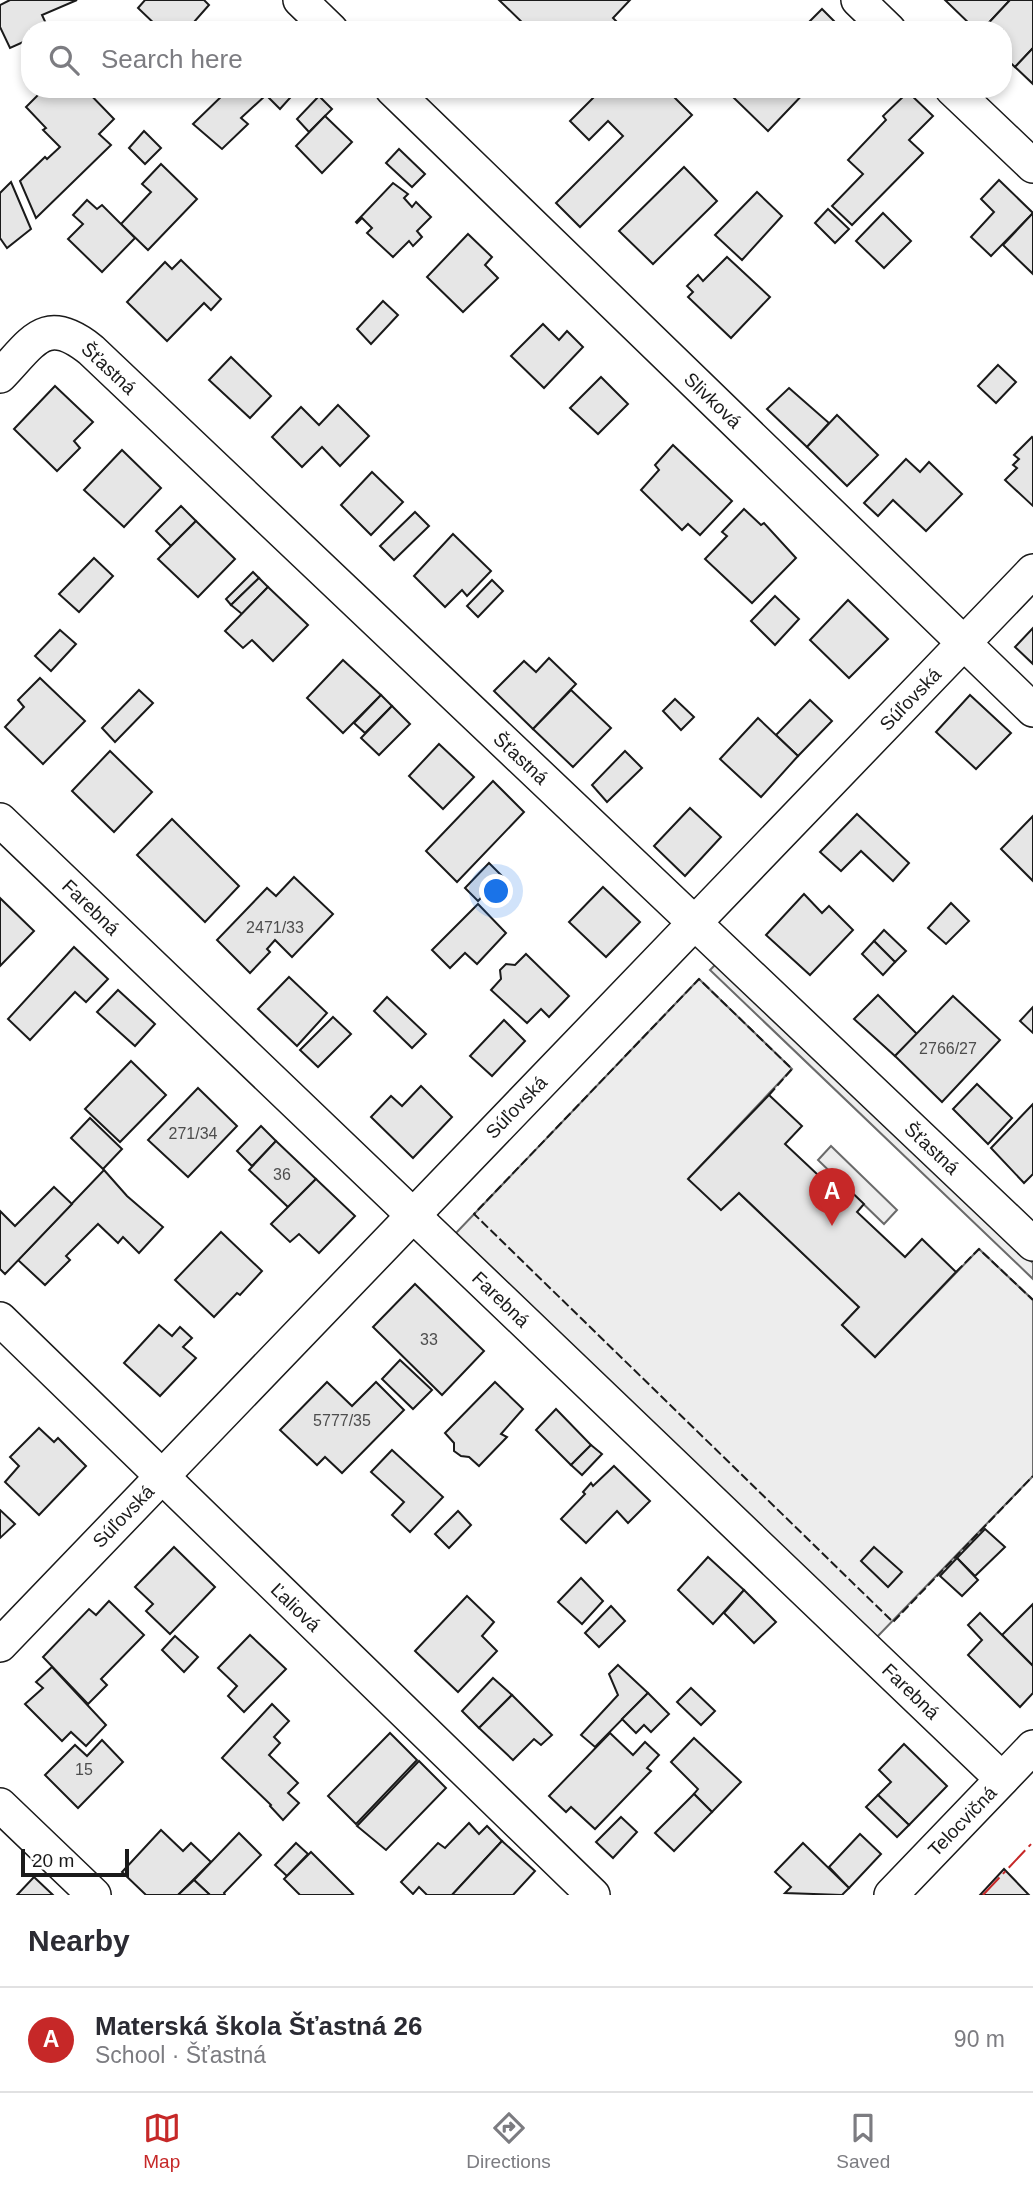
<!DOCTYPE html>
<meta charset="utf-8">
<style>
body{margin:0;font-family:Arial,sans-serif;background:#f2f2f3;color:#2b2b33}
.scale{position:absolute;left:21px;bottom:18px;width:108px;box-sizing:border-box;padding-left:7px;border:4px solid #1a1a1a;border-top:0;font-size:19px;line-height:24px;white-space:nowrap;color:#1a1a1a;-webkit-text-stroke:5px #fff;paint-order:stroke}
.you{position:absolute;left:497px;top:892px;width:24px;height:24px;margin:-18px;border:5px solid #fff;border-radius:50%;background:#1a73e8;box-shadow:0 0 0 10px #1a73e833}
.badge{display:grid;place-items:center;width:46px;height:46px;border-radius:50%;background:#c62828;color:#fff;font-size:23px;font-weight:700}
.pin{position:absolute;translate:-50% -58px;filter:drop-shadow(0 2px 4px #0008)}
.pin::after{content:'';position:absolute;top:37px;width:24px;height:21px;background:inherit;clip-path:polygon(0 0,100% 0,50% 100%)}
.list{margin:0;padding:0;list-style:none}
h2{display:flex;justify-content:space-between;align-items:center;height:91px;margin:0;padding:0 28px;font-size:30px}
h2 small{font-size:23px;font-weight:400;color:#7c7c81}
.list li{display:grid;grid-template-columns:46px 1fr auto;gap:21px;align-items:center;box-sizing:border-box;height:105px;padding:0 28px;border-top:2px solid #e1e1e2}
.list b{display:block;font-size:26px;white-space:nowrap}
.list p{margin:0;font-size:23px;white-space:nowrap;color:#7c7c81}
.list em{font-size:23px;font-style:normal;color:#7c7c81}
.icon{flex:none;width:38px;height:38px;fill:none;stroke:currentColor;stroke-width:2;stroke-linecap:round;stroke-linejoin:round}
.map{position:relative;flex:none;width:1033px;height:1895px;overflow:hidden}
.search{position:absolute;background:#fff;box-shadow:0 4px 10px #0003;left:21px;right:21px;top:21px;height:77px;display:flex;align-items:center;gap:18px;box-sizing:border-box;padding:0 24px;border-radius:28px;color:#7c7c81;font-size:26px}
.sheet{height:196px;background:#fff}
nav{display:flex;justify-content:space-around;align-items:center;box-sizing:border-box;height:98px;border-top:2px solid #e1e1e2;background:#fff;font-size:19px;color:#7c7c81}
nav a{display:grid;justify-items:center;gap:4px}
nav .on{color:#c62828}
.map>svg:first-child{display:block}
.built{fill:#ededed;stroke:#6a6a6a;stroke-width:2}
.building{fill:#e6e6e6;stroke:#1a1a1a;stroke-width:2}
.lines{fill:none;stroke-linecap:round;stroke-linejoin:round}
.street-casing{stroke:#1a1a1a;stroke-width:36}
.street{stroke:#fff;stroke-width:33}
.fence{stroke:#1a1a1a;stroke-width:2;stroke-dasharray:9 3.5;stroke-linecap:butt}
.power{stroke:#c62828;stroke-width:2;stroke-dasharray:24 5 3.5 5;stroke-linecap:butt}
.labels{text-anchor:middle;stroke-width:5;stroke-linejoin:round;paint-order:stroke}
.number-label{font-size:16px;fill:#4d4d4d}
.street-label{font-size:19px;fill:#1a1a1a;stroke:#fff}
</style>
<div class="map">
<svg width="1033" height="1895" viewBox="0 0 1033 1895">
<rect width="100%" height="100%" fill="#fff"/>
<g class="built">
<path d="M718 962 1033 1263V1279L710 970Z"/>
<path d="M699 979 792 1069 689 1178 721 1210 739 1193 859 1307 842 1325 875 1357 979 1249 1033 1300V1476L876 1638 456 1233Z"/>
<path d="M831 1146 897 1210 884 1224 818 1160Z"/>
</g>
<g class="building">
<path d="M10 0H77L42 15 49 30H30V39L10 48 0 27V5Z"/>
<path d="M145 0H204L209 5 187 30H161L138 8Z"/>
<path d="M499 0H630L613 18 625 30H530Z"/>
<path d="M945 0H1010L982 30H976Z"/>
<path d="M1010 0H1033V48L1015 67 1003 56V30H982Z"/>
<path d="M822 9 835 22 828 30H801Z"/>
<path d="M1033 48V84L1015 67Z"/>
<path d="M44 89H71L77 95 85 89 114 119 99 134 111 145 36 218 20 181 45 157 47 159 60 147 43 130 46 128 26 107Z"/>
<path d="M223 89H298L280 109 266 95 241 118 248 124 222 149 193 124 226 92Z"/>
<path d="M602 89H666L692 115 580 227 556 203 623 136 608 121 589 140 570 121Z"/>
<path d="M743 89H808L768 131 734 98Z"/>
<path d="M908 92 933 116 909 140 923 153 852 225 832 206 863 174 848 160 886 120 883 116Z"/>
<path d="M319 96 332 109 309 132 297 119Z"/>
<path d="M325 116 352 142 322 173 296 146Z"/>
<path d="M144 131 161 148 145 164 129 148Z"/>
<path d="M399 149 425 174 412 187 386 163Z"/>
<path d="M161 164 197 199 148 250 121 224 151 192 142 184Z"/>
<path d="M684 167 717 201 653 264 619 231Z"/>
<path d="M999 180 1033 213 991 256 971 237 994 212 981 199Z"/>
<path d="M11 182 31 229 7 248 0 238V193Z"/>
<path d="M393 183 408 194 404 198 412 207 416 202 431 217 417 231 422 237 413 246 409 241 393 257 367 233 372 228 362 218 357 223 356 222Z"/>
<path d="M757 192 782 216 742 260 715 235Z"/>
<path d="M87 200 97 209 102 205 135 238 102 272 68 239 83 224 73 215Z"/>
<path d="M828 209 849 229 835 243 815 223Z"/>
<path d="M883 213 911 241 884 268 856 241Z"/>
<path d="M1033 213V274L1003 245Z"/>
<path d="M468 234 492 257 485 265 498 278 463 312 427 277Z"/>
<path d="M727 257 770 297 731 338 688 297 693 292 687 286 698 275 703 281Z"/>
<path d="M181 260 221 299 211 310 204 303 167 341 127 302 165 262 172 269Z"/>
<path d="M383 301 398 315 371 344 357 329Z"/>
<path d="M543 324 559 340 567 331 583 347 544 388 511 356Z"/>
<path d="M231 357 271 396 250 418 209 380Z"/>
<path d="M998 365 1016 382 996 403 978 386Z"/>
<path d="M601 377 628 404 598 434 570 408Z"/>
<path d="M55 386 93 422 74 441 80 448 57 471 14 429Z"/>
<path d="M789 388 829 423 807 447 767 409Z"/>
<path d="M338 405 369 436 340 466 322 447 302 467 272 437 301 407 319 425Z"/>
<path d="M837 415 878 455 847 486 807 447Z"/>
<path d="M1032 437 1033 438V506L1005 480 1017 468 1013 465 1019 459 1014 455Z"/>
<path d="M673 445 732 501 700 535 688 524 682 530 641 490 659 470 655 465Z"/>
<path d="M122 450 161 488 124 527 84 490Z"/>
<path d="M906 459 920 472 929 462 962 494 926 531 893 500 878 516 864 503Z"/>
<path d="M372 472 403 502 371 535 341 505Z"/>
<path d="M181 506 196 521 171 546 156 531Z"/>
<path d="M744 509 761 525 764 523 796 558 752 603 705 559 727 536 722 532Z"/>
<path d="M415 512 429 526 394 560 380 546Z"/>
<path d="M196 521 235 559 198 597 158 559Z"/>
<path d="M453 534 491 571 467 596 462 590 445 607 414 576Z"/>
<path d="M94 558 113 576 79 612 59 594Z"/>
<path d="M253 572 259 578 231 605 226 599Z"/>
<path d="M259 578 268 587 242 614 231 605Z"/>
<path d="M492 580 503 591 478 617 467 606Z"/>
<path d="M268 587 308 625 273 661 252 640 243 648 225 631Z"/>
<path d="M775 596 799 619 775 645 751 621Z"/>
<path d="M848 600 888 639 849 678 810 640Z"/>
<path d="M1033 628V664L1015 647Z"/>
<path d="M60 630 76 644 51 671 35 656Z"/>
<path d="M549 658 576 684 533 729 494 691 524 661 536 672Z"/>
<path d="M343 660 381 695 343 733 307 698Z"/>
<path d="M40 678 85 721 43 764 5 727 24 707 18 700Z"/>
<path d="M139 690 153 703 115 742 102 728Z"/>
<path d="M571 690 611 728 573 767 533 729Z"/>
<path d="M381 695 392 706 365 733 354 723Z"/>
<path d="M970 695 1011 733 976 769 936 732Z"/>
<path d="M675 699 694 717 681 730 663 711Z"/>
<path d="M810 700 832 721 798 756 776 735Z"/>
<path d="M392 706 410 724 379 755 361 738Z"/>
<path d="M758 718 798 756 761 797 720 759Z"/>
<path d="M439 744 474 777 443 809 409 776Z"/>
<path d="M110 751 152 792 114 832 72 791Z"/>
<path d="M625 751 642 768 607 802 592 785Z"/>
<path d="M493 781 524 812 457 882 426 851Z"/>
<path d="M690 808 721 837 685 876 654 846Z"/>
<path d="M857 814 909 863 893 881 861 851 841 871 820 852Z"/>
<path d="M1033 816V881L1001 849Z"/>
<path d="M172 819 239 886 205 922 137 855Z"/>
<path d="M489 863 502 876 478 901 465 888Z"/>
<path d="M294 877 333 914 292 957 275 940 267 949 270 952 250 973 217 940 267 888 276 896Z"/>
<path d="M603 887 640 922 606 957 569 922Z"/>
<path d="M804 894 822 913 829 906 853 930 810 975 766 935Z"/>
<path d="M0 898 34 931 0 966Z"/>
<path d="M951 903 969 921 946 944 928 928Z"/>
<path d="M478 904 506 933 477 964 465 953 450 968 432 950Z"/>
<path d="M884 930 906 951 895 962 874 941Z"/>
<path d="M874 941 895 962 883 975 862 954Z"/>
<path d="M74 947 108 979 86 1002 75 992 30 1040 8 1019Z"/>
<path d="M526 954 569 996 549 1017 541 1009 527 1023 491 990 501 979 500 970 506 964 515 965Z"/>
<path d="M289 977 327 1013 297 1046 258 1009Z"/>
<path d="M118 990 155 1024 135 1046 97 1012Z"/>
<path d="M878 995 917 1034 895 1056 854 1019Z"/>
<path d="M953 996 1000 1040 942 1102 895 1056Z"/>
<path d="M387 997 426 1034 412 1048 374 1011Z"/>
<path d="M1033 1007V1033L1020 1021Z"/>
<path d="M333 1017 351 1034 318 1067 300 1050Z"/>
<path d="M504 1020 525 1041 492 1076 470 1056Z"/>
<path d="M131 1061 166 1095 120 1142 85 1109Z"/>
<path d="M977 1084 1012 1118 988 1144 953 1109Z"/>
<path d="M421 1086 452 1117 413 1158 371 1117 391 1096 402 1106Z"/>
<path d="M198 1088 237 1126 188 1177 148 1140Z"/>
<path d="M769 1095 802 1126 785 1144 834 1190 841 1182 864 1204 857 1212 905 1257 922 1239 956 1272 875 1357 842 1325 859 1307 739 1193 721 1210 688 1179Z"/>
<path d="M1033 1104V1174L1024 1183 991 1148Z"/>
<path d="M90 1118 122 1149 103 1169 71 1138Z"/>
<path d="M261 1126 276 1141 252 1166 237 1151Z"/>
<path d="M276 1141 316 1179 288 1207 249 1170Z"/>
<path d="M104 1170 127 1196 163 1227 139 1253 123 1237 118 1243 98 1224 66 1256 70 1260 45 1285 18 1260Z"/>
<path d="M316 1179 355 1216 319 1253 299 1234 290 1242 271 1224Z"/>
<path d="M54 1187 72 1204 5 1274 0 1269V1211L15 1226Z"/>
<path d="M221 1232 262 1271 240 1295 237 1293 214 1317 175 1280Z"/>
<path d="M415 1284 484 1351 442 1395 373 1327Z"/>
<path d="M159 1325 172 1336 180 1327 192 1338 183 1347 196 1358 160 1396 124 1363Z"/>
<path d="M400 1360 432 1390 413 1409 382 1379Z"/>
<path d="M327 1382 352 1406 376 1382 404 1410 342 1473 325 1457 317 1465 280 1430Z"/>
<path d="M495 1382 523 1409 501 1434 507 1437 479 1466 469 1457 461 1456 454 1451V1443L445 1433Z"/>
<path d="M556 1409 591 1445 571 1465 536 1430Z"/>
<path d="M39 1428 54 1442 58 1438 86 1466 39 1515 5 1482 19 1466 10 1457Z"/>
<path d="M591 1445 602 1454 582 1475 571 1465Z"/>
<path d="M392 1450 443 1497 410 1532 392 1515 404 1502 371 1472Z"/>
<path d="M614 1466 650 1501 628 1523 617 1511 586 1543 561 1519 585 1494 583 1492 591 1483 593 1486Z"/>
<path d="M0 1510 15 1524 0 1538Z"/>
<path d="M458 1511 471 1525 449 1548 435 1534Z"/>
<path d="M985 1529 1005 1547 975 1576 957 1558Z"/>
<path d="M174 1547 215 1587 170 1634 146 1611 153 1604 135 1587Z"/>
<path d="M874 1547 902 1572 888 1587 861 1561Z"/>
<path d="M708 1557 744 1590 713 1624 678 1590Z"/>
<path d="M957 1558 978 1580 962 1596 940 1576Z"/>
<path d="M581 1578 603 1601 582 1624 558 1602Z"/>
<path d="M744 1590 776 1622 754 1643 724 1613Z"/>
<path d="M467 1596 494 1622 482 1636 497 1651 458 1692 415 1651Z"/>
<path d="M109 1601 144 1635 101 1679 107 1685 88 1704 43 1657 89 1609 96 1615Z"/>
<path d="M1033 1604V1666L1002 1635Z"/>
<path d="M611 1606 625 1621 599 1647 585 1633Z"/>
<path d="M980 1613 1033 1666V1693L1020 1707 968 1655 982 1640 968 1625Z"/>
<path d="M250 1635 286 1669 244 1712 228 1696 237 1686 218 1668Z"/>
<path d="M175 1636 198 1657 184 1672 162 1650Z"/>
<path d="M618 1665 648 1693 595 1747 581 1735 618 1695 609 1674Z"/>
<path d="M52 1667 106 1725 86 1746 71 1732 62 1741 25 1704 43 1688 36 1682Z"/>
<path d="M493 1678 512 1695 479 1728 462 1711Z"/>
<path d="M691 1688 715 1711 701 1725 677 1702Z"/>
<path d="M648 1693 669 1714 651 1732 644 1725 636 1733 622 1719Z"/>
<path d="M512 1695 552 1735 541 1745 534 1739 513 1760 479 1728Z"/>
<path d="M272 1704 289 1721 274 1737 280 1743 269 1755 298 1783 288 1793 299 1803 283 1820 270 1806 271 1805 222 1758Z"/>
<path d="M390 1733 417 1760 356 1824 328 1796Z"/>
<path d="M610 1733 633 1755 645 1742 659 1755 647 1768 651 1771 595 1829 571 1807 566 1812 549 1796Z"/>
<path d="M694 1738 741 1782 712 1812 694 1794 698 1789 671 1762Z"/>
<path d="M102 1740 123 1762 78 1808 45 1775 75 1745 87 1756Z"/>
<path d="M904 1744 947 1786 909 1825 878 1795 891 1782 879 1770Z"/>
<path d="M419 1761 446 1788 386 1850 357 1826Z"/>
<path d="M694 1794 712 1812 674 1851 655 1833Z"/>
<path d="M878 1795 909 1825 897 1837 866 1807Z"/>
<path d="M621 1817 637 1832 613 1858 596 1842Z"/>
<path d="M469 1823 479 1834 487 1826 502 1841 452 1895H427L419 1887 413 1894 401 1882 438 1843 445 1848Z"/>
<path d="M161 1830 183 1851 191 1843 211 1862 178 1895H146L122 1872Z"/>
<path d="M239 1833 261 1855 224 1893 225 1895H210L194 1880Z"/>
<path d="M860 1834 881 1854 849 1888 829 1867Z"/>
<path d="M502 1841 535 1871 513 1895H452Z"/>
<path d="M296 1843 308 1854 287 1876 275 1865Z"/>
<path d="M803 1843 849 1888 842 1895 785 1893 791 1887 775 1872Z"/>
<path d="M311 1852 353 1894 351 1895H300L284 1879Z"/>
<path d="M1004 1869 1029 1895H980Z"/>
<path d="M34 1877 53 1895H17Z"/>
<path d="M194 1880 210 1895H178Z"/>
</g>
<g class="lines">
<g class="street-casing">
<g id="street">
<path d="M300 0 331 30"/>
<path d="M858 0 889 30"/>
<path d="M392 89 1033 710"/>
<path d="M952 89 1033 166"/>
<path d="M0 376C33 342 45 313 91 350L1033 1244"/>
<path d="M0 820 1002 1779"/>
<path d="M0 1319 593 1895"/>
<path d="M0 1645 1033 571"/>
<path d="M0 1805 94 1895"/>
<path d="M891 1895 1033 1747"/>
</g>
</g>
<use href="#street" class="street"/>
<g class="fence">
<path d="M769 1095 792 1069 699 979 474 1214 893 1622 1033 1476"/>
<path d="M956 1272 979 1249 1033 1300"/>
</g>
<path class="power" d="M983 1895 1033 1842"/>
</g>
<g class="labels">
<g class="number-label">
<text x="275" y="933">2471/33</text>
<text x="948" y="1054">2766/27</text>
<text x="193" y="1139">271/34</text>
<text x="282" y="1180">36</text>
<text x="429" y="1345">33</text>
<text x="342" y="1426">5777/35</text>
<text x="84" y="1775">15</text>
</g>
<g class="street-label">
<text transform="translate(109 368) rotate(43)" y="7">Šťastná</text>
<text transform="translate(713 400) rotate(44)" y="7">Slivková</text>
<text transform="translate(910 699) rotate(-46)" y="7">Súľovská</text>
<text transform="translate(521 758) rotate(43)" y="7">Šťastná</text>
<text transform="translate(91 907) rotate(44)" y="7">Farebná</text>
<text transform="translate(516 1107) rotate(-46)" y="7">Súľovská</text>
<text transform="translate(932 1148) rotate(43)" y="7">Šťastná</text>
<text transform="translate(501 1299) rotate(44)" y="7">Farebná</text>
<text transform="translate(123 1516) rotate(-46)" y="7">Súľovská</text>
<text transform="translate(296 1607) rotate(44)" y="7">Ľaliová</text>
<text transform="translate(911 1691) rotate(44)" y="7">Farebná</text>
<text transform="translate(962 1821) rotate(-46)" y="7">Telocvičná</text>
</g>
</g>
</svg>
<div class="scale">20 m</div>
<div class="you"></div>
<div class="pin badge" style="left:832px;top:1226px">A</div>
<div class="search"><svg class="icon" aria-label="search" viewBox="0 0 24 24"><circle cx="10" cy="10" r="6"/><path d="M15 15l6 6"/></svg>Search here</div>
</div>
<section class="sheet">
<h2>Nearby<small></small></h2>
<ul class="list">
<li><span class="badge">A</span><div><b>Materská škola Šťastná 26</b><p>School · Šťastná</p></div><em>90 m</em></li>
</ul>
</section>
<nav>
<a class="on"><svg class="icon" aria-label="map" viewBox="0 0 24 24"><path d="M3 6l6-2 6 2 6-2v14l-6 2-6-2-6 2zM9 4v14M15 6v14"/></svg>Map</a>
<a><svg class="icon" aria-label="directions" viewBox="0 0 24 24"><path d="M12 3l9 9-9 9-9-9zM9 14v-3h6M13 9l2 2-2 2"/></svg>Directions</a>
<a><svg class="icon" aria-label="saved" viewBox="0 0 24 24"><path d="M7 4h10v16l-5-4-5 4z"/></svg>Saved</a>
</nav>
